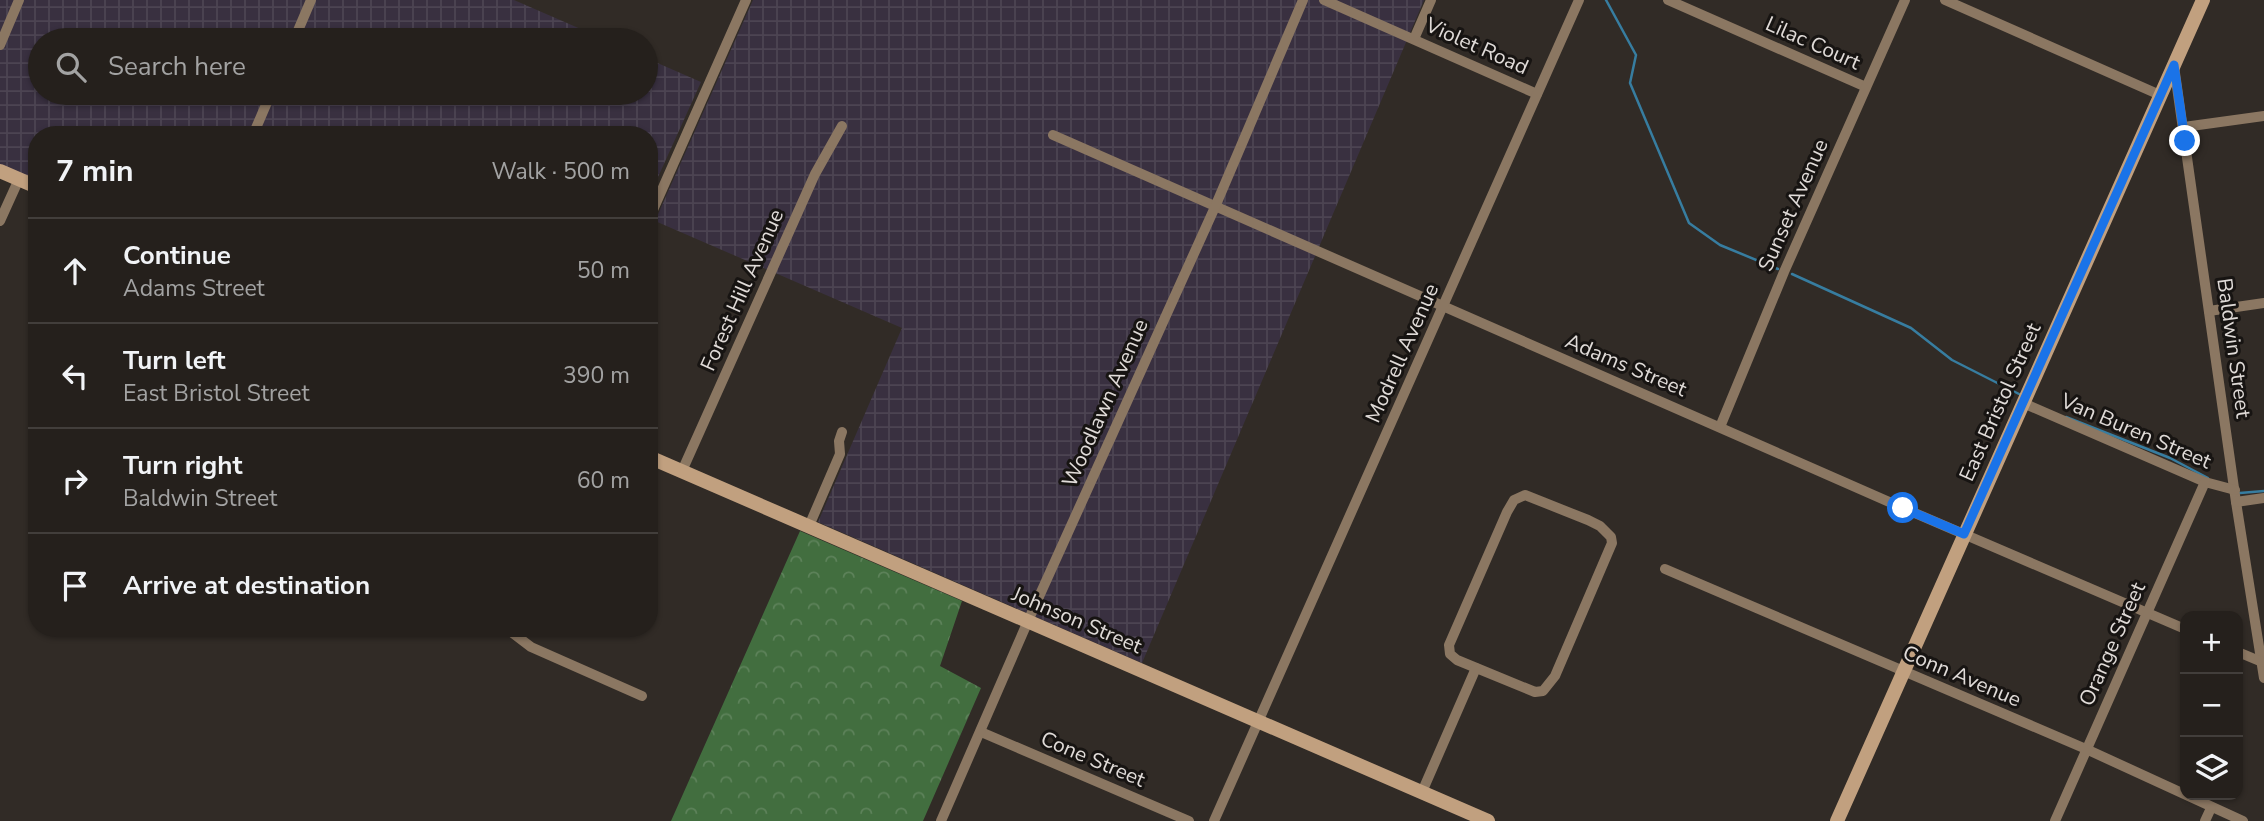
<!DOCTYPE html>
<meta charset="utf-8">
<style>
body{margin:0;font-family:"Nunito Sans",sans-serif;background:#312d29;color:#f1f3f6}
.controls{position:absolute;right:21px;bottom:21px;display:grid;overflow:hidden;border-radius:14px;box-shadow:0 2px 5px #0004}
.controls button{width:63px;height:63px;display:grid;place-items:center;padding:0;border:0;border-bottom:2px solid #423e3b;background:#25201c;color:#f1f3f6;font:35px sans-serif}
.stop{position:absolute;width:21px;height:21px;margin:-16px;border:5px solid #1a73e8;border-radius:50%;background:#fff}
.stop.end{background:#1a73e8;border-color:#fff;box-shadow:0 2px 7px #0008}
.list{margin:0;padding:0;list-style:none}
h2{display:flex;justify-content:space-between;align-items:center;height:91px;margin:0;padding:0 28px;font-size:30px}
h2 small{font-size:23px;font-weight:400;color:#a3a3a3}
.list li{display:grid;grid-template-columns:46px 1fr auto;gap:21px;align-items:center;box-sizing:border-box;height:105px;padding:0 28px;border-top:2px solid #423e3b}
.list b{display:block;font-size:26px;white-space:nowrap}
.list p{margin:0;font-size:23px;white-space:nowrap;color:#a3a3a3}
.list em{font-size:23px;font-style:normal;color:#a3a3a3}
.icon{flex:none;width:38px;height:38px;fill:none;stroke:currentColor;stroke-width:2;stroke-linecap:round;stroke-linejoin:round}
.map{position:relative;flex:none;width:2264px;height:821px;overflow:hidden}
.search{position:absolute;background:#25201c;box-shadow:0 2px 5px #0004;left:28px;top:28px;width:630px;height:77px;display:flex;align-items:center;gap:18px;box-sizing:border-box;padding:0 24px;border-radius:38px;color:#a3a3a3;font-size:26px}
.panel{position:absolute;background:#25201c;box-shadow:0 2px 5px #0004;left:28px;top:126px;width:630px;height:511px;border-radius:28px}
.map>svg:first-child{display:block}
.industrial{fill:url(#industrial-grid)}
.forest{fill:url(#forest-crowns)}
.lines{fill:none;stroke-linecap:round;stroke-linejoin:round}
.stream{stroke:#377da0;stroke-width:2.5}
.street{stroke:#8b7762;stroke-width:10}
.secondary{stroke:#c1a07f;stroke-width:14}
.route{stroke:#1a73e8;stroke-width:9}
.labels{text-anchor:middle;stroke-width:6;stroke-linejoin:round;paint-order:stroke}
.street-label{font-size:21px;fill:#e0dbd8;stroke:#171412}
</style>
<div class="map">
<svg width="2264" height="821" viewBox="0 0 2264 821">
<defs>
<pattern id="industrial-grid" width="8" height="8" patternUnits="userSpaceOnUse" patternTransform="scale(1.75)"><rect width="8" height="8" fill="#393040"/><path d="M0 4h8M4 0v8" fill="none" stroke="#4c4452"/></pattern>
<pattern id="forest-crowns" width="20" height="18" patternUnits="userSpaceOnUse" patternTransform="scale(1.75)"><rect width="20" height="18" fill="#426e3f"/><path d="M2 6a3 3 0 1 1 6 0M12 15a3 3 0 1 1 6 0" fill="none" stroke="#5d825a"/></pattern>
</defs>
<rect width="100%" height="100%" fill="#312b26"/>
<g class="industrial">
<path d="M0 0H514L606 40H40V93H646V58L701 82 649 197V135H37V181L0 165Z"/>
<path d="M753 0H1424L1142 663 818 522 902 328 655 221Z"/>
</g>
<path class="forest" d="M800 531 962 601 940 666 981 688 923 821H671Z"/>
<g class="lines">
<g class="stream">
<path d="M1606 0 1636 55 1630 83 1689 223 1720 245 1778 269"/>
<path d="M1792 274 1911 328 1952 360 2023 396"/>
<path d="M2066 417 2170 458 2208 478"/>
<path d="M2240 493 2264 491"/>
</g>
<g class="street">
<path d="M1324 0 1537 94"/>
<path d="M1668 0 1866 87"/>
<path d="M1945 0 2160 95"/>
<path d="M1414 39 1431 0"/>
<path d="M294 40 311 0"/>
<path d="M0 45 19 0"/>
<path d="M2174 66 2236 502 2264 678"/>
<path d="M2184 127 2264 116"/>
<path d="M253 135 271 93"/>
<path d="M1053 135 1903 508 2185 629"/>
<path d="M649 219 746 0"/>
<path d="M0 221 19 179"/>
<path d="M2209 311 2264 303"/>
<path d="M2023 403 2205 482 2235 490"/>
<path d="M1720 427 1784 272 1905 0"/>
<path d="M682 471 815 174 842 126"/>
<path d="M1525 495 1588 520 1600 526 1611 537 1612 543 1555 676 1543 691 1535 692 1457 660 1450 654 1449 645 1507 512 1514 500Z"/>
<path d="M2236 502 2264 498"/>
<path d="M809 526 840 454 839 441 842 432"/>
<path d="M1665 569 2086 749 2243 821"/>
<path d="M506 628 531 647 642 696"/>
<path d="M2238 652 2262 662"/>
<path d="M981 732 1189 821"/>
<path d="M1422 792 1476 668"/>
<path d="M941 821 1028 621 1215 207 1303 0"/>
<path d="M1214 821 1579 0"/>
<path d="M2055 821 2205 482"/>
<path d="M2205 821 2211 808"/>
</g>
<g class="secondary">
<path d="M0 171 37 187"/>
<path d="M649 457 1488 821"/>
<path d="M1837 821 2203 0"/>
</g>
</g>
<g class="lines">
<path class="route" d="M1903 508 1964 534 2174 65 2185 141"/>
</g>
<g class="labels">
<g class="street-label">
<text transform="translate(1813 43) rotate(24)" y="7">Lilac Court</text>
<text transform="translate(1477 46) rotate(24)" y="7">Violet Road</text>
<text transform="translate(1793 205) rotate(-66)" y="7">Sunset Avenue</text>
<text transform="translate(742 290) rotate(-66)" y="7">Forest Hill Avenue</text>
<text transform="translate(2234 348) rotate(82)" y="7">Baldwin Street</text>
<text transform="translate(1402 353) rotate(-66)" y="7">Modrell Avenue</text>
<text transform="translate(1626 365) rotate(23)" y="7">Adams Street</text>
<text transform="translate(2000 402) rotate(-66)" y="7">East Bristol Street</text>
<text transform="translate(1105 403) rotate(-66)" y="7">Woodlawn Avenue</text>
<text transform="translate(2136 431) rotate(23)" y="7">Van Buren Street</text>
<text transform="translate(1077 620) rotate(23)" y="7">Johnson Street</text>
<text transform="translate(2112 644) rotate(-66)" y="7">Orange Street</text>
<text transform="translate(1962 676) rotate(23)" y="7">Conn Avenue</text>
<text transform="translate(1093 759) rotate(23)" y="7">Cone Street</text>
</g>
</g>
</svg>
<div class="controls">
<button>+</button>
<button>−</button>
<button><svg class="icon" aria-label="layers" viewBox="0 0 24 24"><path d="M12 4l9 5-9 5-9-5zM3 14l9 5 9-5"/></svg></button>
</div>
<div class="stop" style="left:1903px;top:508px"></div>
<div class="stop end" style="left:2185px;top:141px"></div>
<div class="search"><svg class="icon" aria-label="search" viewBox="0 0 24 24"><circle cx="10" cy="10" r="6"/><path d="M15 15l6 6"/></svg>Search here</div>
<section class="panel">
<h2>7 min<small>Walk · 500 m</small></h2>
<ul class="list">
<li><svg class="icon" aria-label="ahead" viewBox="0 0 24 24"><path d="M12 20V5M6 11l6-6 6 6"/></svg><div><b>Continue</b><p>Adams Street</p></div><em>50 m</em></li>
<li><svg class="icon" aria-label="left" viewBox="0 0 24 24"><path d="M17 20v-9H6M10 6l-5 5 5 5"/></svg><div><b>Turn left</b><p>East Bristol Street</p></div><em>390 m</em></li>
<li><svg class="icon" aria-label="right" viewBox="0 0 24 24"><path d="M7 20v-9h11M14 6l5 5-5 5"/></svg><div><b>Turn right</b><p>Baldwin Street</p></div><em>60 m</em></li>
<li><svg class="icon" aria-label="arrive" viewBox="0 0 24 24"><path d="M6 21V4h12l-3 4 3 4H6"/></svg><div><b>Arrive at destination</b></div></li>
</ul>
</section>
</div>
